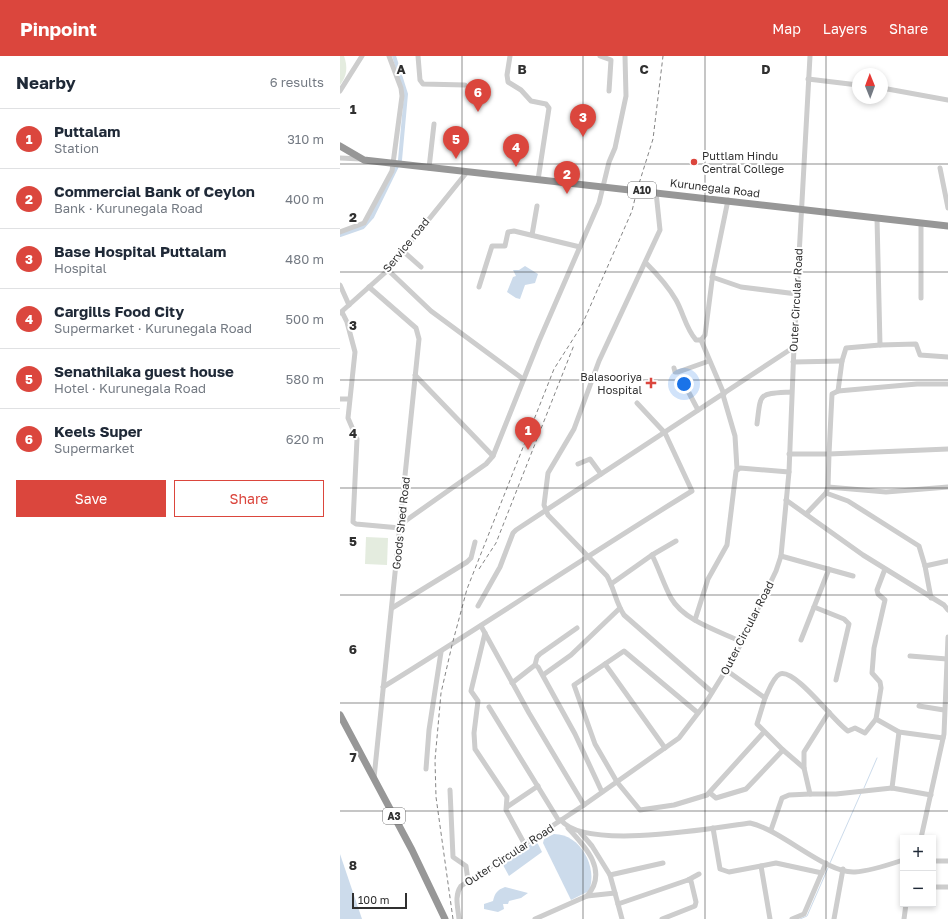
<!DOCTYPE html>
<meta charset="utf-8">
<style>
body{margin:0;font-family:"Golos Text",sans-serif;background:#f2f2f3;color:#1f2937}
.controls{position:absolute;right:12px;bottom:12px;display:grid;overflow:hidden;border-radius:0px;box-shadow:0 2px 6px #0003}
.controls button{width:36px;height:36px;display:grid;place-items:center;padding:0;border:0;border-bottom:1px solid #e0e1e3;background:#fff;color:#1f2937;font:20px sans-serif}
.compass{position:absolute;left:512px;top:12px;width:36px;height:36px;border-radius:50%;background:#fff;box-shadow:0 2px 6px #0003;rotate:359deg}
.scale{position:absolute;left:12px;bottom:10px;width:55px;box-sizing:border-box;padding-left:4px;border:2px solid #303030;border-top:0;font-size:11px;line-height:14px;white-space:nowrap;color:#303030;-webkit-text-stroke:3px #fff;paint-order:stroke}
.you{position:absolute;left:344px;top:328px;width:14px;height:14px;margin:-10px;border:3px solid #fff;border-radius:50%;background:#1a73e8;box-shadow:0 0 0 6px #1a73e833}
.badge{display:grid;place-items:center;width:26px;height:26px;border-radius:50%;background:#db463d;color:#fff;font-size:13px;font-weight:700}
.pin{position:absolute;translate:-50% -33px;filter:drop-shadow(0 1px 2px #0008)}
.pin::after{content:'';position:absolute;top:21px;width:14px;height:12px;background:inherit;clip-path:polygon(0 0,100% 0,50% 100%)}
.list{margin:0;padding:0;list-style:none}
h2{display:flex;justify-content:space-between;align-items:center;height:52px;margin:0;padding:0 16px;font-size:17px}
h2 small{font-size:13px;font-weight:400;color:#747a83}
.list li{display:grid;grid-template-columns:26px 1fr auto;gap:12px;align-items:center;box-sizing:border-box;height:60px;padding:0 16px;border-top:1px solid #e0e1e3}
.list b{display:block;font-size:15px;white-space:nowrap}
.list p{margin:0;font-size:13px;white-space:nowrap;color:#747a83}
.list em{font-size:13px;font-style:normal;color:#747a83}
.actions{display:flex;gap:8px;padding:12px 16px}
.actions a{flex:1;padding:9px 0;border:1px solid #db463d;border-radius:0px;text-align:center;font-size:14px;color:#db463d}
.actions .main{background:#db463d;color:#fff}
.map{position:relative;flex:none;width:608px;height:863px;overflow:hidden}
header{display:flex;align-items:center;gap:24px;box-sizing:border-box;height:56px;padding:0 20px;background:#db463d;color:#fff}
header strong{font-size:19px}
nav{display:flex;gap:22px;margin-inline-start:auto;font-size:14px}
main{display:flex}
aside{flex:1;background:#fff}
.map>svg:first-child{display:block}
.green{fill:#e4ecdf}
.water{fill:#ccdbeb}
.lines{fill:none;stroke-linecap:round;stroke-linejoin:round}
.stream{stroke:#ccdbeb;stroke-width:1}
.canal{stroke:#ccdbeb;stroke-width:4}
.minor{stroke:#cdcdcd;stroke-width:5}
.highway{stroke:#979797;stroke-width:7}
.rail{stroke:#858585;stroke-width:1;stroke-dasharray:4 3;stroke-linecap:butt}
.grid{fill:none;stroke:#303030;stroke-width:1;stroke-opacity:0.55}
.poi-dot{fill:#db463d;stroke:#fff;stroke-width:1.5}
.labels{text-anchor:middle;stroke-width:4;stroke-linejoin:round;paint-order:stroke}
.shield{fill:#fff;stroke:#6e6e6e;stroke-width:1}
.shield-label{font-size:10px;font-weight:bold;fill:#303030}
.poi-label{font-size:11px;fill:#303030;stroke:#fff;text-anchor:start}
.street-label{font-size:11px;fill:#303030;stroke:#fff}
.grid-label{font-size:13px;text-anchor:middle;font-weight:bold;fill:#303030;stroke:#fff;stroke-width:4;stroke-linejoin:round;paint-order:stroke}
</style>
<header>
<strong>Pinpoint</strong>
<nav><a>Map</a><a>Layers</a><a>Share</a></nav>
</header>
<main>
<aside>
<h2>Nearby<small>6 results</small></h2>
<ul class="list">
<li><span class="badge">1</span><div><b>Puttalam</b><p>Station</p></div><em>310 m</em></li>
<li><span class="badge">2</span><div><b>Commercial Bank of Ceylon</b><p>Bank · Kurunegala Road</p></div><em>400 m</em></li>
<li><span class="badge">3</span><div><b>Base Hospital Puttalam</b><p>Hospital</p></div><em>480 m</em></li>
<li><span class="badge">4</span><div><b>Cargills Food City</b><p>Supermarket · Kurunegala Road</p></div><em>500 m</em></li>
<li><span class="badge">5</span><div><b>Senathilaka guest house</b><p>Hotel · Kurunegala Road</p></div><em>580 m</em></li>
<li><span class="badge">6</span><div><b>Keels Super</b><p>Supermarket</p></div><em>620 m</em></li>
</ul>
<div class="actions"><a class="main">Save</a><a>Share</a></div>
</aside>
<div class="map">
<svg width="608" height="863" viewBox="0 0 608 863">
<rect width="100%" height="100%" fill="#fff"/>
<g class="green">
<path d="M0 0H4C8 11 7 20 0 29Z"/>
<path d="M26 481 48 482 47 509 25 508Z"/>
</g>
<g class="water">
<path d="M185 210 198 218 195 227 185 229 180 243 176 242 167 236 173 221 176 220 173 214H179Z"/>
<path d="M214 778C241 778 258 812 249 835L231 844 203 787 204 783Z"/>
<path d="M196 784 202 796 169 820 163 809Z"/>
<path d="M0 798 22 863H0Z"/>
<path d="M165 831 188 837 181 842 169 845 168 848H163L164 853 158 856 144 853V848L153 845C155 837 157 834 165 831Z"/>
</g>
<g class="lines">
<g class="stream">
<path d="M524 732 537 702"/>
<path d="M490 807 521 737"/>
<path d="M460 863 467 860 488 812"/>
</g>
<g class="canal">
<path d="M54 0 66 38 60 104"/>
<path d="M0 179 23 171 32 161 57 110"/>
</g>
<g class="minor">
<path d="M78 0 80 24 83 28 125 29"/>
<path d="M170 0 167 19 168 26 181 34 191 45 206 48 209 52 198 124"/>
<path d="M260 0 271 4 269 35"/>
<path d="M468 23 518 29"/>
<path d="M542 32 608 44"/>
<path d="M0 35 22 0"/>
<path d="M0 102 21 103"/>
<path d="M89 112 94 68"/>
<path d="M600 112 608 152"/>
<path d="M316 136 320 174 259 305 234 373 208 417 204 449 208 459 267 520C274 532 276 547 284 559L372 636"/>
<path d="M537 162 540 289 576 288 580 299 608 301"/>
<path d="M0 176 24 167 52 115 62 40 61 32 49 0"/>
<path d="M192 179 197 150"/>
<path d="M63 195 81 211"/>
<path d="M306 207C317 218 328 230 336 244 343 256 346 273 356 284H361"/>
<path d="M48 214 91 255 183 323"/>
<path d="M372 221 401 231 457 238"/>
<path d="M0 229 9 249"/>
<path d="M29 231 76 272 79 283 34 722"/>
<path d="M139 231 152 190H165L168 176 174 175 240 191"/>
<path d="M581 242V167"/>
<path d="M2 256 7 266 15 296 8 362 17 383 13 466 16 468 60 472"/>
<path d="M0 257 48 214 127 116"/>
<path d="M540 289 506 292 502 305 498 335 577 328H608"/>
<path d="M453 306 502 305"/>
<path d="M334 312 335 316H338L369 305"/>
<path d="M75 319 153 400"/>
<path d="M348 335 358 354"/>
<path d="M384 338 361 284 365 279 373 217 388 144"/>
<path d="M383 339 395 380 397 413"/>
<path d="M0 343H9"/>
<path d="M417 368C421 336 418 338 451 336"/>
<path d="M449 398H489L492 338 498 335"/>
<path d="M238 408 250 403 261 418"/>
<path d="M488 431 546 436 608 431"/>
<path d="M486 437 508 445 579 490 585 510"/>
<path d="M446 444 523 499 604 549 608 554"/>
<path d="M466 458 486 437 488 431 489 398 608 393"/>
<path d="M61 468 146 408 153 400 199 285 259 147 269 106 275 92 286 40 285 0"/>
<path d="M312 499 336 485"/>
<path d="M441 500 513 520"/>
<path d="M545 513 537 534 538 538 545 544 534 592 532 617 540 626 541 632 536 663 559 676 603 682"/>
<path d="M271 528 312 499C319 513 324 529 331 542 344 565 379 575 402 586"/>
<path d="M591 542 585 510 608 505"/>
<path d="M138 550 160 511 173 477 176 474 454 291"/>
<path d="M474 551 504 563 509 568 496 624"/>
<path d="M52 552 127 506 131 502 135 486"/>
<path d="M355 564 368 523 387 489 396 415 400 412 449 416"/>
<path d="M141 570 189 657 244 749"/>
<path d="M145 577 131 635 138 645 134 677 135 693 167 741 166 754 184 787"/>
<path d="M461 584 489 513"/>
<path d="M570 600 607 603"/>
<path d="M265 608 325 692"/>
<path d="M195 609 197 601 200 598 237 572"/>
<path d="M386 614 425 642C428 636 433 621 440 618 455 612 495 667 508 675L515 672 525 677 536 663"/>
<path d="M203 619 231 599 280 552"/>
<path d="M172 627 195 609 198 611 235 678 262 736"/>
<path d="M43 631C147 567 248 499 352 435L325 377 297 347"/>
<path d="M425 642 417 668 443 694"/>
<path d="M579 650 604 654"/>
<path d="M149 651 219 765"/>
<path d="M489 656 464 696V712L470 738H496L552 732 591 739"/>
<path d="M358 657 284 595 234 629 255 688 277 726 300 754 334 749 367 739 424 676"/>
<path d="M86 713 89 674 101 596"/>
<path d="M552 732 559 676"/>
<path d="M110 734 113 801 126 810 128 825"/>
<path d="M370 737 376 742 406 733 443 694 464 712"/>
<path d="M167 751 198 730"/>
<path d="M221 764C244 795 374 772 410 767 442 774 486 818 515 816 531 815 548 809 563 804"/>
<path d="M373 772 380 813 389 816 421 810"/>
<path d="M431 774 442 742 449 739 470 738"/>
<path d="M240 776 252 790 270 819"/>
<path d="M581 782 604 678 608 581"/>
<path d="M593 805H608"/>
<path d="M348 824 359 818"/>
<path d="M593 831H608"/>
<path d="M247 840 275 837"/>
<path d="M278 848 270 819 323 807"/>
<path d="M119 863C118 851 114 840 121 830L244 749 339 682 365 648 386 614 402 586 436 515 441 500 449 416 454 291 470 0"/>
<path d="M195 863 247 840C269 815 245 790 228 772"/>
<path d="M282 863 278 848 348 824 351 825 356 846 355 850 322 863"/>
<path d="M430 863 421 810 436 807 482 817"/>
<path d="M452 863 464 858 486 807"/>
<path d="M494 863 503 813"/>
<path d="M564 863 566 848"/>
</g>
<g class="highway">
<path d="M0 90 24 104 608 170"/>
<path d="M0 659 72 794 105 863"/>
</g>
<g class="rail">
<path d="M139 513 156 487 234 289"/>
<path d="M113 863 96 741 95 704 101 637 112 589 127 533 214 313 242 269 292 155 297 134 313 83 323 0"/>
</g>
</g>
<path class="grid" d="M122 0V863M243 0V863M365 0V863M486 0V863M0 108H608M0 216H608M0 324H608M0 432H608M0 539H608M0 647H608M0 755H608"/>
<g class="poi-dot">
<circle cx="354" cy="106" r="4"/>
<path d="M309 321h4v4h4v4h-4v4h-4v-4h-4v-4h4z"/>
</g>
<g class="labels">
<g class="shield">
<rect x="288" y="126" width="28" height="16" rx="3"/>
<rect x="43" y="752" width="22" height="16" rx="3"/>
</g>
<g class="shield-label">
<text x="302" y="138">A10</text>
<text x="54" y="764">A3</text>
</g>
<g class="poi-label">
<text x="362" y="104">Puttlam Hindu<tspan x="362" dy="13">Central College</tspan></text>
<text x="302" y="325" text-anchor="end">Balasooriya<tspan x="302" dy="13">Hospital</tspan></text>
</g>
<g class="street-label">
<text transform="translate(375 132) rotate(7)" y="4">Kurunegala Road</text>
<text transform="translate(66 189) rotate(-51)" y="4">Service road</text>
<text transform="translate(456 244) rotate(-87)" y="4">Outer Circular Road</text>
<text transform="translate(61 467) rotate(-84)" y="4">Goods Shed Road</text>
<text transform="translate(407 572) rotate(-63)" y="4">Outer Circular Road</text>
<text transform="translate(169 799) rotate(-33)" y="4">Outer Circular Road</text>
</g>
</g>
<g class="grid-label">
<text x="61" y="18">A</text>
<text x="182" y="18">B</text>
<text x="304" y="18">C</text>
<text x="426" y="18">D</text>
<text x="13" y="58">1</text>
<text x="13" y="166">2</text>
<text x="13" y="274">3</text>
<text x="13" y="382">4</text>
<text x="13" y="490">5</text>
<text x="13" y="598">6</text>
<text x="13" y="706">7</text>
<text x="13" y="814">8</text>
</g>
</svg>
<div class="controls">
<button>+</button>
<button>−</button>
</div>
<svg class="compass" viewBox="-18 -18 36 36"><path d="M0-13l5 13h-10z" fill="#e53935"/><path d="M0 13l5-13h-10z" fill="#747a83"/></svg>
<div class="scale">100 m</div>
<div class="you"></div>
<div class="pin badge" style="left:188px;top:394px">1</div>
<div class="pin badge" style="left:227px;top:138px">2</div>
<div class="pin badge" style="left:243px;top:81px">3</div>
<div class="pin badge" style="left:176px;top:111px">4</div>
<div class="pin badge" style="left:116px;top:103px">5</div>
<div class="pin badge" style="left:138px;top:56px">6</div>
</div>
</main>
